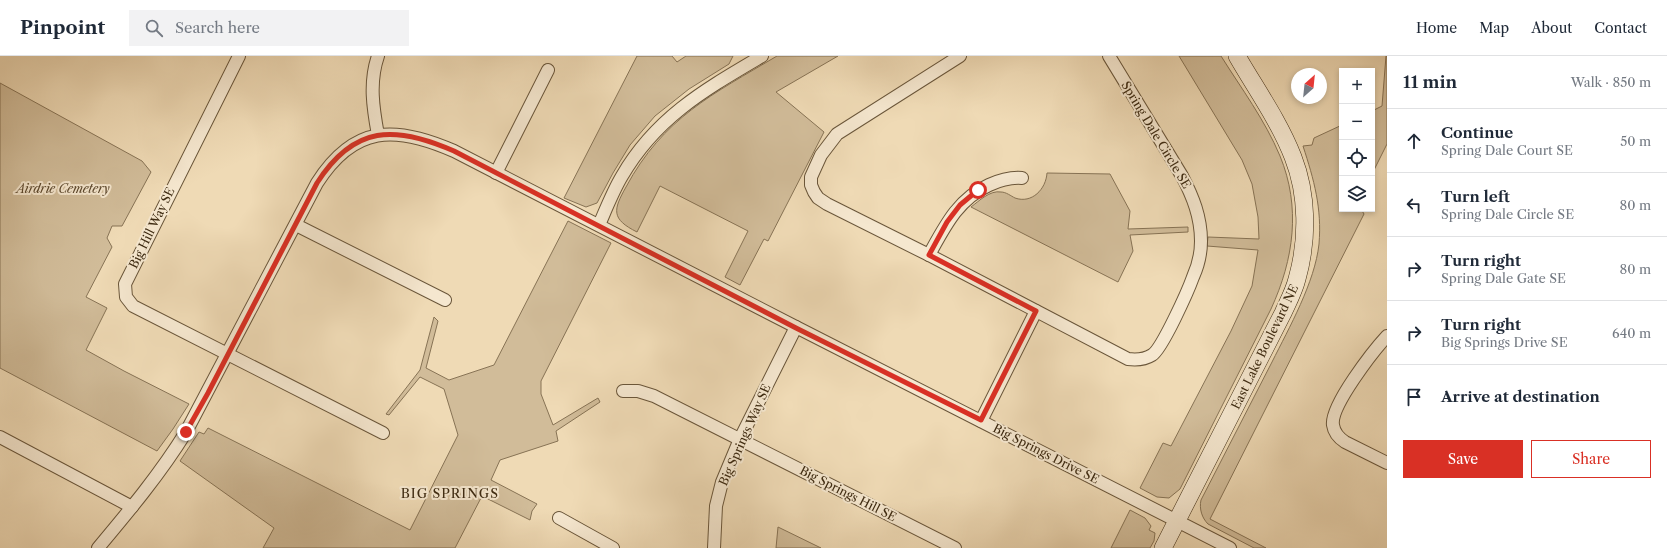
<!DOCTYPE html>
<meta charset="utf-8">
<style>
body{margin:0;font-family:"Libre Caslon Text",serif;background:#f2f2f3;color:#1f2937}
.controls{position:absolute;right:12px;top:12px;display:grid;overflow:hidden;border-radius:0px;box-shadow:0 2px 6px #0003}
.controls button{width:36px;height:36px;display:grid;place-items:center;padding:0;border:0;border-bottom:1px solid #e0e1e3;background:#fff;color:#1f2937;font:20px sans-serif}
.compass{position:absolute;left:1291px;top:12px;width:36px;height:36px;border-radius:50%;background:#fff;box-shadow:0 2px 6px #0003;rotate:27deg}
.stop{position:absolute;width:12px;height:12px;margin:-9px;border:3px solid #d93025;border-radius:50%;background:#fff}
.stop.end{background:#d93025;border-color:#fff;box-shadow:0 1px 4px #0008}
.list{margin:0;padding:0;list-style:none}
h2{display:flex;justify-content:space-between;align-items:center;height:52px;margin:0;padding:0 16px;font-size:17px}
h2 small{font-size:13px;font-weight:400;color:#747a83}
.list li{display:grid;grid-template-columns:26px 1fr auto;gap:12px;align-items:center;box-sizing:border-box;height:64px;padding:0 16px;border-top:1px solid #e0e1e3}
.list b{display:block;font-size:15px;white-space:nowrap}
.list p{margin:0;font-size:13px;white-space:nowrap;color:#747a83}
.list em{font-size:13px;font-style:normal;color:#747a83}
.actions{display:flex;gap:8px;padding:12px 16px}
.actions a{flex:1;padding:9px 0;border:1px solid #d93025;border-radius:0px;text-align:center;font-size:14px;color:#d93025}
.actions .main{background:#d93025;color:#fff}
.icon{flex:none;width:22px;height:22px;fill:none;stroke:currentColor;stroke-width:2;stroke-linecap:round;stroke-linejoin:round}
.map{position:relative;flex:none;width:1387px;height:492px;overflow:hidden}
header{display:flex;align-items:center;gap:24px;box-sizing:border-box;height:56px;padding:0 20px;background:#fff;border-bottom:1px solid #e0e1e3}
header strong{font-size:19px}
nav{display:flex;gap:22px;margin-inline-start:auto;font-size:14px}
.search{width:280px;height:36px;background:#f2f2f3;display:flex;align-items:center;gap:10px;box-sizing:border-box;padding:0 14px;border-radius:0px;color:#747a83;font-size:15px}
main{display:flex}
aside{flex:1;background:#fff}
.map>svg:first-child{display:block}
.green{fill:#d1bc99;stroke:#877355}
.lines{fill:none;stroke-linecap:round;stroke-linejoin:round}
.street-casing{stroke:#6a563a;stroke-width:14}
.secondary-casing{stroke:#3d2a11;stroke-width:18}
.street{stroke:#f5e7cf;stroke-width:12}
.secondary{stroke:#f5e7cf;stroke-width:17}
.route{stroke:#d93025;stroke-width:5}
.labels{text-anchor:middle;stroke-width:4;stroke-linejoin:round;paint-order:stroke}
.street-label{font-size:12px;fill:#3d2a11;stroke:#f5e7cf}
.park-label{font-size:12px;font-style:italic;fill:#5b472c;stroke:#f5e7cf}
.neighbourhood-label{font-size:13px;letter-spacing:1px;fill:#3d2a11;stroke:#f5e7cf}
</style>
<header>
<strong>Pinpoint</strong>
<div class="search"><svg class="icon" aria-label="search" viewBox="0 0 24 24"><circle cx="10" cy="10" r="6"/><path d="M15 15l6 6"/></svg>Search here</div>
<nav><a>Home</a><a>Map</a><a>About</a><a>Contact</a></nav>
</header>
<main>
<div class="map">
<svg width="1387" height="492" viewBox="0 0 1387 492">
<rect width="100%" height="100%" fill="#efdab5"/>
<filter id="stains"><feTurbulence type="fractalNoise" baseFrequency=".005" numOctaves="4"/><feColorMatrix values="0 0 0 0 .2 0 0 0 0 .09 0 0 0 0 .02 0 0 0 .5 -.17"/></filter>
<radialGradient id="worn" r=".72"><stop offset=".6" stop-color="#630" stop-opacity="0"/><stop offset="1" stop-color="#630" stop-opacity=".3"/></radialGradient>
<g class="green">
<path d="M637 0H672L677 6 686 0H733L729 8 689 33 655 60 630 89 613 117 597 147 586 151 564 142Z"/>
<path d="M777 0H838L776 36 824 76 768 185 764 183 740 229 725 221 748 175 660 130 637 176C611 163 613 154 626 131 663 62 713 38 777 0Z"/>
<path d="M1179 0H1221C1241 32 1265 64 1280 100 1301 151 1294 203 1271 253L1180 433 1169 442 1157 441 1140 432 1163 387 1171 390 1231 275 1252 230 1258 194 1207 190 1208 181 1259 183 1258 161 1252 128 1242 104Z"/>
<path d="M1386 0H1387V88L1372 118V55L1382 50Z"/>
<path d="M0 27 142 105 151 116 122 170H112L107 182 112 191 86 241 107 252 86 294 124 315 189 348 173 373 157 395 0 312Z"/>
<path d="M1342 69V153H1361L1364 158 1210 463 1266 492H1254L1208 468C1202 462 1199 453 1201 444 1225 398 1248 352 1272 306 1289 272 1315 226 1319 188 1322 152 1314 124 1303 90L1312 89 1314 82Z"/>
<path d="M1047 117 1110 118 1130 155 1128 173 1188 171V176L1130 179 1133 195 1118 226 971 151C979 145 990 134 1001 136 1006 136 1011 140 1015 142 1032 148 1046 133 1047 117Z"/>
<path d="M568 165 611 187 541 325V338L553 369 598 342 600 346 556 375 558 385 500 404 491 424 537 448 532 455 530 464 482 440 455 492H263L274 472 180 405 199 376 204 378 208 372 410 474 458 379 444 333 420 321 389 359 386 358 420 314 434 261 438 265 426 312 449 324 494 309Z"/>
<path d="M1130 454 1145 462 1151 470 1149 474 1155 477 1154 485 1150 492H1111Z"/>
<path d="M778 471 821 492H776Z"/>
</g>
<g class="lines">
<g class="street-casing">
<g id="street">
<path d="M239 0 125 228 126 241 133 250 383 377"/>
<path d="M960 0 837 78 821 99 811 121V129L814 136 818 142 827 148 929 199 1128 303C1136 304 1144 304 1152 299 1162 293 1188 235 1193 221 1198 210 1201 197 1201 185 1201 161 1193 141 1182 120L1109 0"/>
<path d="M378 79C373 52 369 26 378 0"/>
<path d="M496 117 548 14"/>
<path d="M296 169 445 244"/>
<path d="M599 169C606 153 613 135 622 120 656 61 706 33 762 0"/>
<path d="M929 199C945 170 958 143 989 129 1000 124 1010 121 1022 122"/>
<path d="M1387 280C1374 294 1330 350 1333 369 1334 376 1339 382 1345 386L1387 407"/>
<path d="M623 335H638L654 340 955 492"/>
<path d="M981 365 1036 255"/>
<path d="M0 381 132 451"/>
<path d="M559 462 613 492"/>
<path d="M98 492C129 455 160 418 186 376L317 127C354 69 395 69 454 95L796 271 1230 492"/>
<path d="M714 492 716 450 722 426 740 383 796 271"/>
</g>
</g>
<g class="secondary-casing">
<path id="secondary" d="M1163 492 1283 257C1288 246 1294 235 1297 223 1308 184 1308 139 1293 101 1279 65 1256 33 1237 0"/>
</g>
<use href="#street" class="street"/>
<use href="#secondary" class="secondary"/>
</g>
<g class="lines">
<path class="route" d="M186 376 208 337 317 127C354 69 395 69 454 95L796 272 981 364 1036 255 929 199 947 166 960 149 978 134"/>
</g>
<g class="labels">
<g class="street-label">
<text transform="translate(1156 79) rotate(59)" y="4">Spring Dale Circle SE</text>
<text transform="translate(152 172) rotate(-64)" y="4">Big Hill Way SE</text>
<text transform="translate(1265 291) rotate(-64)" y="4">East Lake Boulevard NE</text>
<text transform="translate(745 379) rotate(-66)" y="4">Big Springs Way SE</text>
<text transform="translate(1046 398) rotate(27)" y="4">Big Springs Drive SE</text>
<text transform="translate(848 438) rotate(27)" y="4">Big Springs Hill SE</text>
</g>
<g class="park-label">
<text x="63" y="137">Airdrie Cemetery</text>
</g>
<g class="neighbourhood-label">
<text x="450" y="442">BIG SPRINGS</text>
</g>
</g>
<rect width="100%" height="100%" filter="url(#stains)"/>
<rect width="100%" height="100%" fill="url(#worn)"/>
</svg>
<div class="controls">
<button>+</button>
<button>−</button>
<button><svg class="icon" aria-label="locate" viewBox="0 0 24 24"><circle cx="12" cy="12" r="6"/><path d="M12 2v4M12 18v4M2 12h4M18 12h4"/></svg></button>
<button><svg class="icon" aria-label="layers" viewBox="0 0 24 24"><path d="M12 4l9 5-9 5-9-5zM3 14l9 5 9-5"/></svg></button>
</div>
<svg class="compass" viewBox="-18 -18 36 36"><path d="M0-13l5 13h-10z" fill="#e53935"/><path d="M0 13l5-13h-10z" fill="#747a83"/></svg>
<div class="stop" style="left:978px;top:134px"></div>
<div class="stop end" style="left:186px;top:376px"></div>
</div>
<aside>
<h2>11 min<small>Walk · 850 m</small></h2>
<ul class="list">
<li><svg class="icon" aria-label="ahead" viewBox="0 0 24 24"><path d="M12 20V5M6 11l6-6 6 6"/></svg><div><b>Continue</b><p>Spring Dale Court SE</p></div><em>50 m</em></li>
<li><svg class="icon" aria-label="left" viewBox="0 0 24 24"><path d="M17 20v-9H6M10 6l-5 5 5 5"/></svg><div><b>Turn left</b><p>Spring Dale Circle SE</p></div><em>80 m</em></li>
<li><svg class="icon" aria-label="right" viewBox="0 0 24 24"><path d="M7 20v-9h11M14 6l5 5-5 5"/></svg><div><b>Turn right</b><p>Spring Dale Gate SE</p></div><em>80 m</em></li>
<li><svg class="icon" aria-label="right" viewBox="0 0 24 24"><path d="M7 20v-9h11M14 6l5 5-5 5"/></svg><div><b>Turn right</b><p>Big Springs Drive SE</p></div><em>640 m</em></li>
<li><svg class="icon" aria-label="arrive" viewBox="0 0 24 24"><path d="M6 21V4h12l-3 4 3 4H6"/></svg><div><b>Arrive at destination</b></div></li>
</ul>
<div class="actions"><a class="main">Save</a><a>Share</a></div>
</aside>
</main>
